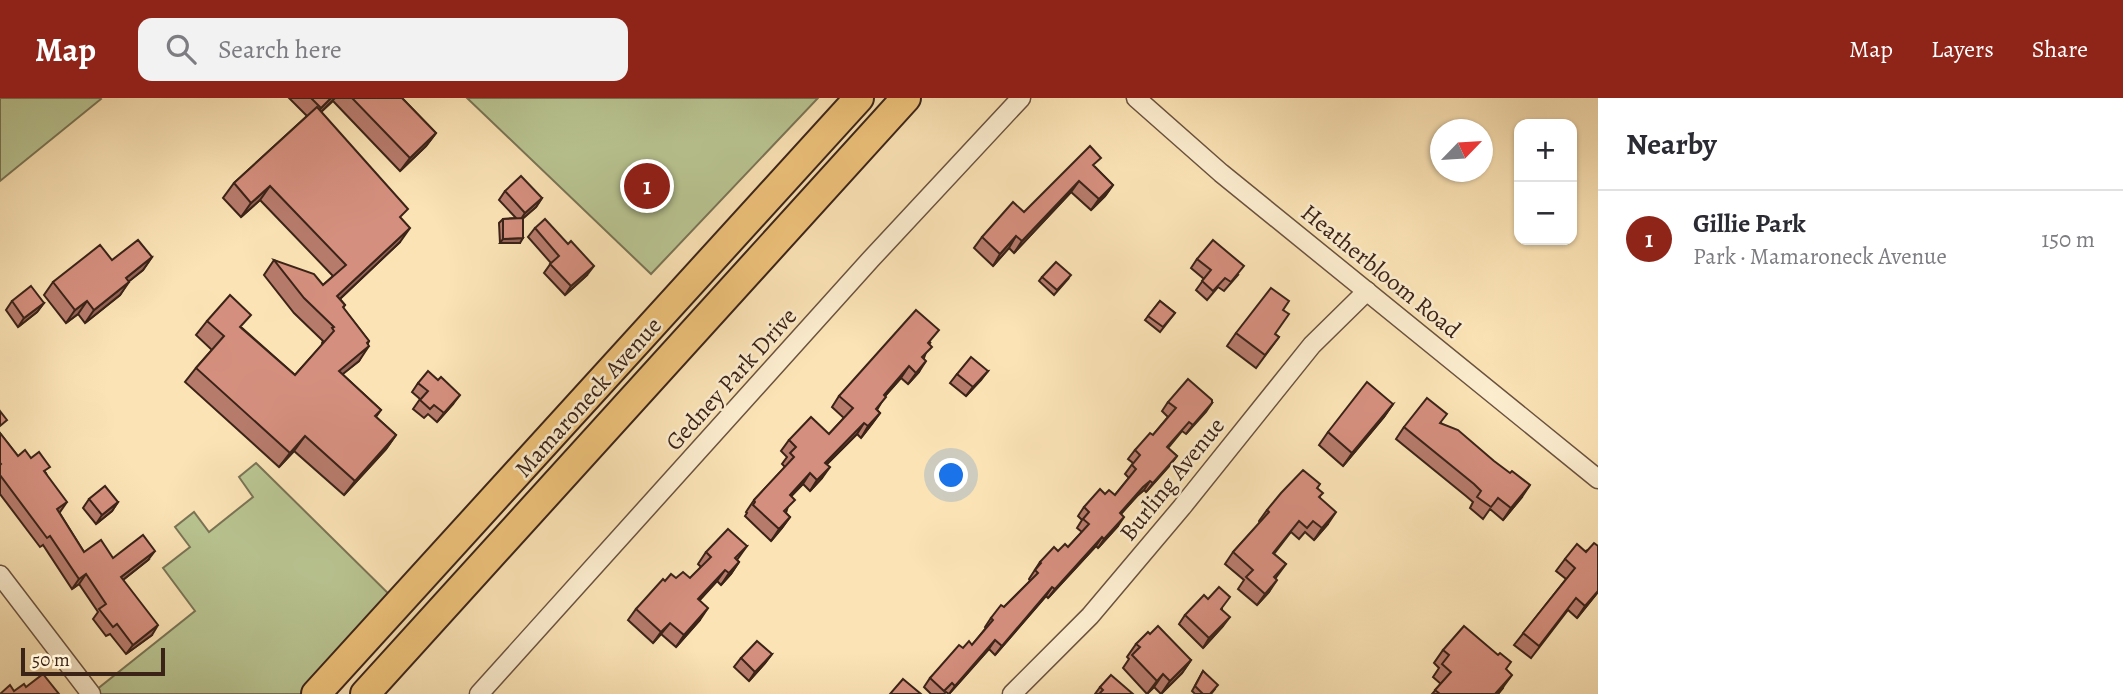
<!DOCTYPE html>
<meta charset="utf-8">
<style>
body{margin:0;font-family:Alegreya,serif;background:#f2f2f3;color:#2b2b33}
.controls{position:absolute;right:21px;top:21px;display:grid;overflow:hidden;border-radius:14px;box-shadow:0 2px 5px #0004}
.controls button{width:63px;height:63px;display:grid;place-items:center;padding:0;border:0;border-bottom:2px solid #e1e1e2;background:#fff;color:#2b2b33;font:35px sans-serif}
.compass{position:absolute;left:1430px;top:21px;width:63px;height:63px;border-radius:50%;background:#fff;box-shadow:0 2px 5px #0004;rotate:65deg}
.scale{position:absolute;left:21px;bottom:18px;width:144px;box-sizing:border-box;padding-left:7px;border:4px solid #3b2318;border-top:0;font-size:19px;line-height:24px;white-space:nowrap;color:#3b2318;-webkit-text-stroke:5px #fcedcf;paint-order:stroke}
.you{position:absolute;left:952px;top:378px;width:24px;height:24px;margin:-18px;border:5px solid #fff;border-radius:50%;background:#1a73e8;box-shadow:0 0 0 10px #1a73e833}
.badge{display:grid;place-items:center;width:46px;height:46px;border-radius:50%;background:#8f2418;color:#fff;font-size:23px;font-weight:700}
.pin{position:absolute;translate:-50% -50%;border:4px solid #fff;box-shadow:0 2px 7px #0006}
.list{margin:0;padding:0;list-style:none}
h2{display:flex;justify-content:space-between;align-items:center;height:91px;margin:0;padding:0 28px;font-size:30px}
h2 small{font-size:23px;font-weight:400;color:#7c7c81}
.list li{display:grid;grid-template-columns:46px 1fr auto;gap:21px;align-items:center;box-sizing:border-box;height:98px;padding:0 28px;border-top:2px solid #e1e1e2}
.list b{display:block;font-size:26px;white-space:nowrap}
.list p{margin:0;font-size:23px;white-space:nowrap;color:#7c7c81}
.list em{font-size:23px;font-style:normal;color:#7c7c81}
.icon{flex:none;width:38px;height:38px;fill:none;stroke:currentColor;stroke-width:2;stroke-linecap:round;stroke-linejoin:round}
.map{position:relative;flex:none;width:1598px;height:596px;overflow:hidden}
header{display:flex;align-items:center;gap:42px;box-sizing:border-box;height:98px;padding:0 35px;background:#8f2418;color:#fff}
header strong{font-size:33px}
nav{display:flex;gap:38px;margin-inline-start:auto;font-size:24px}
.search{width:490px;height:63px;background:#f2f2f3;display:flex;align-items:center;gap:18px;box-sizing:border-box;padding:0 24px;border-radius:14px;color:#7c7c81;font-size:26px}
main{display:flex}
aside{flex:1;background:#fff}
.map>svg:first-child{display:block}
.green{fill:#b9c592;stroke:#7a7455;stroke-width:2}
.lines{fill:none;stroke-linecap:round;stroke-linejoin:round}
.minor-casing{stroke:#6b533f;stroke-width:21}
.primary-casing{stroke:#3b2318;stroke-width:32}
.minor{stroke:#fcedcf;stroke-width:18}
.primary{stroke:#eec27a;stroke-width:28}
.wall{fill:#b77b6c;stroke:#3b2318;stroke-width:2}
.shaded-wall{fill:#956458;stroke:#3b2318;stroke-width:2}
.building{fill:#d58f7e;stroke:#3b2318;stroke-width:2}
.labels{text-anchor:middle;stroke-width:5;stroke-linejoin:round;paint-order:stroke}
.street-label{font-size:24px;fill:#3b2318;stroke:#fcedcf}
</style>
<header>
<strong>Map</strong>
<div class="search"><svg class="icon" aria-label="search" viewBox="0 0 24 24"><circle cx="10" cy="10" r="6"/><path d="M15 15l6 6"/></svg>Search here</div>
<nav><a>Map</a><a>Layers</a><a>Share</a></nav>
</header>
<main>
<div class="map">
<svg width="1598" height="596" viewBox="0 0 1598 596">
<rect width="100%" height="100%" fill="#fbe3b5"/>
<filter id="stains"><feTurbulence type="fractalNoise" baseFrequency=".00286" numOctaves="4"/><feColorMatrix values="0 0 0 0 .2 0 0 0 0 .09 0 0 0 0 .02 0 0 0 .5 -.17"/></filter>
<radialGradient id="worn" r=".72"><stop offset=".6" stop-color="#630" stop-opacity="0"/><stop offset="1" stop-color="#630" stop-opacity=".3"/></radialGradient>
<g class="green">
<path d="M0 0H100L101 1 0 83Z"/>
<path d="M467 0H818L651 176Z"/>
<path d="M256 365 399 506 316 596H91L195 513 163 470 190 449 175 429 194 414 209 434 253 399 239 379Z"/>
</g>
<g class="lines">
<g class="minor-casing">
<g id="minor">
<path d="M1136 0 1221 75 1598 381"/>
<path d="M0 477 91 596"/>
<path d="M479 596 871 161 1021 0"/>
<path d="M1012 596 1090 518 1182 409 1312 247 1367 193"/>
</g>
</g>
<g class="primary-casing">
<g id="primary">
<path d="M316 596 859 0"/>
<path d="M365 596 906 0"/>
</g>
</g>
<use href="#minor" class="minor"/>
<use href="#primary" class="primary"/>
</g>
<g class="wall">
<path d="M289 0H402L436 35 426 48 400 73 333 3 321 14 401 121 400 144 340 201 345 207 343 210 369 243 359 263 342 276 381 312 376 319 396 337 386 351 344 397 294 353 279 369 185 284 196 270 212 252 196 237 207 223 242 230 295 277 323 246 322 245 323 243 294 215 264 177 274 162 323 187 333 178 260 102 241 119 223 100 234 85 307 18Z"/>
<path d="M1095 69 1113 87 1105 98 1091 112 1071 94 1014 155 1009 150 993 168 974 150 982 139 1024 114Z"/>
<path d="M505 93 542 100 536 109 523 120 520 145H500L499 125 503 121 516 120 499 102Z"/>
<path d="M535 130 568 146 587 177 565 197 544 175 551 165 528 139Z"/>
<path d="M152 159 143 172 129 183 120 197 85 225 78 216 66 225 44 197 53 184 112 162Z"/>
<path d="M1197 161 1238 177 1224 193 1218 189 1207 202 1196 192 1204 181 1191 170Z"/>
<path d="M1042 179 1068 181 1054 197 1039 183Z"/>
<path d="M12 203 44 205 37 214 18 229 6 212Z"/>
<path d="M1160 203 1175 215 1160 234 1145 222Z"/>
<path d="M1283 212 1275 236 1279 239 1256 270 1227 248 1236 235Z"/>
<path d="M931 244 929 246 919 274 908 286 901 280 885 298 877 312 880 315 861 340 857 336 827 366 822 380 810 393 803 386 791 398 786 415 790 419 782 430 771 443 745 418 747 415 746 414 754 402 785 369 782 366 787 359 781 353 789 342 829 336 844 320 832 309 839 298Z"/>
<path d="M988 273 966 298 950 285 957 276Z"/>
<path d="M418 285 453 306 437 324 428 316 424 320 413 311 420 301 412 294Z"/>
<path d="M1168 304 1212 305 1186 336 1182 333 1168 350 1177 358 1170 367 1146 394 1144 392 1137 398 1121 416 1118 428 1098 450 1096 448 1048 500 1046 498 995 557 989 551 949 596 946 594 944 596H931L924 589 930 580 963 550 972 547 986 530 985 529 991 520 1004 509 1030 483 1029 481 1040 464 1068 449 1082 434 1077 430 1082 422 1078 418 1084 409 1105 396 1115 397 1129 380 1125 376 1133 365 1128 361 1135 352 1153 337 1168 319 1162 313Z"/>
<path d="M1393 306 1384 319 1343 368 1319 347 1328 334Z"/>
<path d="M1441 325 1522 399 1503 422 1490 411 1483 421 1470 410 1473 404 1466 398 1396 341 1404 329Z"/>
<path d="M0 335 18 358 31 360 46 375 59 414 84 454 113 460 148 462 123 482 152 537 126 556 110 536 106 538 93 521 98 514 79 486 72 491 43 447 40 449 0 396Z"/>
<path d="M1320 386 1317 390 1328 426 1314 442 1305 434 1299 441 1291 434 1274 456 1286 466 1275 481 1269 494 1257 507 1238 491 1244 482 1225 466 1233 454 1260 425 1259 423 1267 412Z"/>
<path d="M89 401 118 404 112 413 96 426 83 410Z"/>
<path d="M747 448 737 462 739 464 731 476 721 487 717 483 699 502 700 522 676 549 661 536 653 545 628 522 636 511 665 483 676 480H690L701 469 698 466 706 454Z"/>
<path d="M1598 448V494L1577 520 1568 512 1531 560 1514 547 1566 481 1556 473 1565 461Z"/>
<path d="M1222 511 1223 528 1203 550 1179 526 1185 517Z"/>
<path d="M1150 536 1191 562 1182 575 1161 596 1154 589 1147 596 1123 570 1129 561 1127 559 1136 546Z"/>
<path d="M1443 552 1506 572 1503 590 1498 596H1432L1441 586 1433 579 1439 570 1434 565Z"/>
<path d="M772 556 765 565 749 583 734 569 741 560Z"/>
<path d="M1203 573 1215 591 1211 596H1195L1192 593Z"/>
<path d="M1100 589 1133 596H1095Z"/>
</g>
<g class="shaded-wall">
<path d="M331 0H335L312 23 321 10Z"/>
<path d="M436 35 426 48 400 73 410 60Z"/>
<path d="M1079 83 1071 94 1014 155 1022 143Z"/>
<path d="M1113 87 1105 98 1091 112 1099 101Z"/>
<path d="M270 88 260 102 241 119 251 105Z"/>
<path d="M542 100 536 109 519 124 525 115Z"/>
<path d="M410 130 400 144 327 213 337 198Z"/>
<path d="M1016 138 1009 150 993 168 1000 156Z"/>
<path d="M523 140 520 145H500L503 141Z"/>
<path d="M152 159 143 172 117 193 126 180Z"/>
<path d="M594 168 587 177 565 197 571 188Z"/>
<path d="M129 184 120 197 85 225 94 212Z"/>
<path d="M87 203 78 216 66 225 75 212Z"/>
<path d="M44 205 37 214 18 229 24 220Z"/>
<path d="M369 243 361 255 369 248 359 263 328 288 339 273Z"/>
<path d="M926 263 919 274 908 286 916 275Z"/>
<path d="M909 268 901 280 876 308 884 297Z"/>
<path d="M988 273 981 282 966 298 973 289Z"/>
<path d="M460 297 453 306 437 324 444 315Z"/>
<path d="M1212 305 1206 314 1186 336 1193 327Z"/>
<path d="M1393 306 1384 319 1343 368 1352 355Z"/>
<path d="M880 315 872 326 861 340 868 328Z"/>
<path d="M864 325 857 336 817 376 825 365Z"/>
<path d="M396 337 386 351 344 397 355 383Z"/>
<path d="M305 338 294 353 279 369 290 355Z"/>
<path d="M1177 358 1170 367 1146 394 1153 385Z"/>
<path d="M830 369 822 380 810 393 817 382Z"/>
<path d="M810 375 803 386 782 408 790 397Z"/>
<path d="M1150 383 1144 392 1137 398 1113 424 1120 415 1143 389Z"/>
<path d="M1530 387 1522 399 1503 422 1511 410Z"/>
<path d="M67 404 60 414 50 421 57 411Z"/>
<path d="M118 404 112 413 96 426 102 417Z"/>
<path d="M1336 414 1328 426 1314 442 1322 430Z"/>
<path d="M790 419 782 430 771 443 779 431Z"/>
<path d="M1124 419 1118 428 1098 450 1104 441Z"/>
<path d="M1102 439 1096 448 1048 500 1055 491Z"/>
<path d="M155 453 148 462 114 489 121 479Z"/>
<path d="M739 464 731 476 721 487 729 475Z"/>
<path d="M725 472 717 483 690 513 698 501Z"/>
<path d="M86 476 79 486 72 491 79 481Z"/>
<path d="M1277 482 1269 494 1257 507 1265 496Z"/>
<path d="M1052 489 1046 498 995 557 1002 548Z"/>
<path d="M1598 493V494L1577 520 1585 508Z"/>
<path d="M708 510 700 522 676 549 684 537Z"/>
<path d="M1230 519 1223 528 1203 550 1209 540Z"/>
<path d="M670 525 661 536 653 545 661 534Z"/>
<path d="M158 527 152 537 126 556 133 547Z"/>
<path d="M995 542 989 551 949 596 955 588Z"/>
<path d="M772 556 765 565 749 583 755 574Z"/>
<path d="M1191 562 1182 575 1161 596 1170 583Z"/>
<path d="M1163 576 1154 589 1147 596 1157 583Z"/>
<path d="M1512 577 1498 596H1495Z"/>
</g>
<g class="building">
<path d="M311 0H331L321 10Z"/>
<path d="M352 0H402L436 35 410 60Z"/>
<path d="M317 9 408 111 400 119 410 130 337 198 345 207 343 209 369 243 367 245 369 248 339 273 381 312 375 318 396 337 355 383 305 338 290 355 196 270 224 238 207 223 230 197 251 217 240 229 295 277 334 233 332 230 334 229 304 200 274 162 314 176 323 187 346 167 270 88 251 105 234 85Z"/>
<path d="M1090 48 1101 60 1093 67 1113 87 1099 101 1079 83 1022 143 1016 138 1000 156 982 139 1013 104 1024 114Z"/>
<path d="M521 78 542 100 525 115 505 93Z"/>
<path d="M523 120V140L503 141V121Z"/>
<path d="M545 121 568 146 571 143 594 168 571 188 550 166 559 158 535 130Z"/>
<path d="M138 142 152 159 126 180 129 184 94 212 87 203 75 212 53 184 100 147 112 162Z"/>
<path d="M1213 142 1244 168 1231 184 1225 180 1213 193 1202 183 1211 172 1197 161Z"/>
<path d="M1056 164 1071 177 1057 192 1042 179Z"/>
<path d="M31 188 44 205 24 220 12 203Z"/>
<path d="M1271 190 1289 203 1283 212 1289 216 1275 236 1279 239 1265 257 1236 235Z"/>
<path d="M1160 203 1175 215 1163 229 1148 218Z"/>
<path d="M916 212 939 232 928 245 932 249 922 259 926 263 916 275 909 268 884 297 886 299 876 311 880 315 868 328 864 325 825 365 830 369 817 382 810 375 790 397 795 402 784 413 790 419 779 431 753 407 755 404 754 402 794 359 790 355 796 349 789 342 811 319 829 336 853 310 839 298Z"/>
<path d="M971 259 988 273 973 289 957 276Z"/>
<path d="M428 273 438 282 441 279 460 297 444 315 434 307 430 311 420 302 428 293 418 285Z"/>
<path d="M1188 281 1212 302V305L1193 327 1189 324 1167 349 1177 358 1153 385 1150 383 1143 389 1120 415 1124 419 1104 441 1102 439 1055 491 1052 489 1002 548 995 542 955 588 952 585 944 593 930 580 959 547 963 550 969 543 972 547 993 522 991 520 1001 507 1004 509 1038 475 1035 472 1041 465 1040 464 1054 449 1058 453 1065 446 1068 449 1089 426 1083 421 1089 414 1084 409 1100 391 1105 396 1109 392 1115 397 1136 371 1132 367 1140 357 1135 352 1150 335 1153 337 1176 310 1168 304Z"/>
<path d="M1367 284 1393 306 1352 355 1328 334Z"/>
<path d="M1427 300 1447 316 1440 325 1458 332 1494 363 1510 375 1512 373 1530 387 1511 410 1498 400 1491 409 1477 399 1481 393 1474 386 1404 329Z"/>
<path d="M0 313 7 322 0 328Z"/>
<path d="M0 335 18 358 25 352 31 360 39 354 50 369 44 373 67 404 57 411 84 454 101 442 113 460 143 437 155 453 121 479 158 527 133 547 117 526 113 529 99 511 106 506 86 476 79 481 50 438 47 440 0 377V367L1 366 0 365Z"/>
<path d="M1303 372 1320 386 1317 390 1323 395 1319 399 1336 414 1322 430 1313 423 1307 430 1299 423 1273 455 1286 466 1274 479 1277 482 1265 496 1246 479 1253 472 1233 454 1269 414 1267 412 1281 395Z"/>
<path d="M105 388 118 404 102 417 89 401Z"/>
<path d="M728 431 747 448 735 460 739 464 729 475 725 472 698 501 708 510 684 537 670 525 661 534 636 511 663 481 665 483 671 476 676 480 683 474 690 480 711 459 706 454Z"/>
<path d="M1594 445 1598 448V493L1585 508 1576 500 1539 548 1523 535 1575 470 1565 461 1577 446 1586 454Z"/>
<path d="M1219 489 1230 499 1221 511 1230 519 1209 540 1185 517 1204 497 1208 501Z"/>
<path d="M1158 528 1191 562 1170 583 1163 576 1157 583 1132 557 1140 549 1136 546 1148 534 1150 536Z"/>
<path d="M1464 528 1498 557 1500 555 1511 564 1506 571 1512 577 1495 596H1440L1435 592 1451 574 1442 566 1449 557 1443 552Z"/>
<path d="M757 543 772 556 755 574 741 560Z"/>
<path d="M1203 573 1218 587 1210 596H1203L1195 588Z"/>
<path d="M43 576 59 596H0L10 587 14 593 24 586 26 589Z"/>
<path d="M1111 577 1133 596H1099L1103 592 1100 589Z"/>
<path d="M903 581 921 596H890Z"/>
</g>
<g class="labels">
<g class="street-label">
<text transform="translate(1381 173) rotate(39)" y="8">Heatherbloom Road</text>
<text transform="translate(731 281) rotate(-48)" y="8">Gedney Park Drive</text>
<text transform="translate(588 299) rotate(-48)" y="8">Mamaroneck Avenue</text>
<text transform="translate(1172 381) rotate(-51)" y="8">Burling Avenue</text>
</g>
</g>
<rect width="100%" height="100%" filter="url(#stains)"/>
<rect width="100%" height="100%" fill="url(#worn)"/>
</svg>
<div class="controls">
<button>+</button>
<button>−</button>
</div>
<svg class="compass" viewBox="-18 -18 36 36"><path d="M0-13l5 13h-10z" fill="#e53935"/><path d="M0 13l5-13h-10z" fill="#7c7c81"/></svg>
<div class="scale">50 m</div>
<div class="you"></div>
<div class="pin badge" style="left:647px;top:88px">1</div>
</div>
<aside>
<h2>Nearby<small></small></h2>
<ul class="list">
<li><span class="badge">1</span><div><b>Gillie Park</b><p>Park · Mamaroneck Avenue</p></div><em>150 m</em></li>
</ul>
</aside>
</main>
